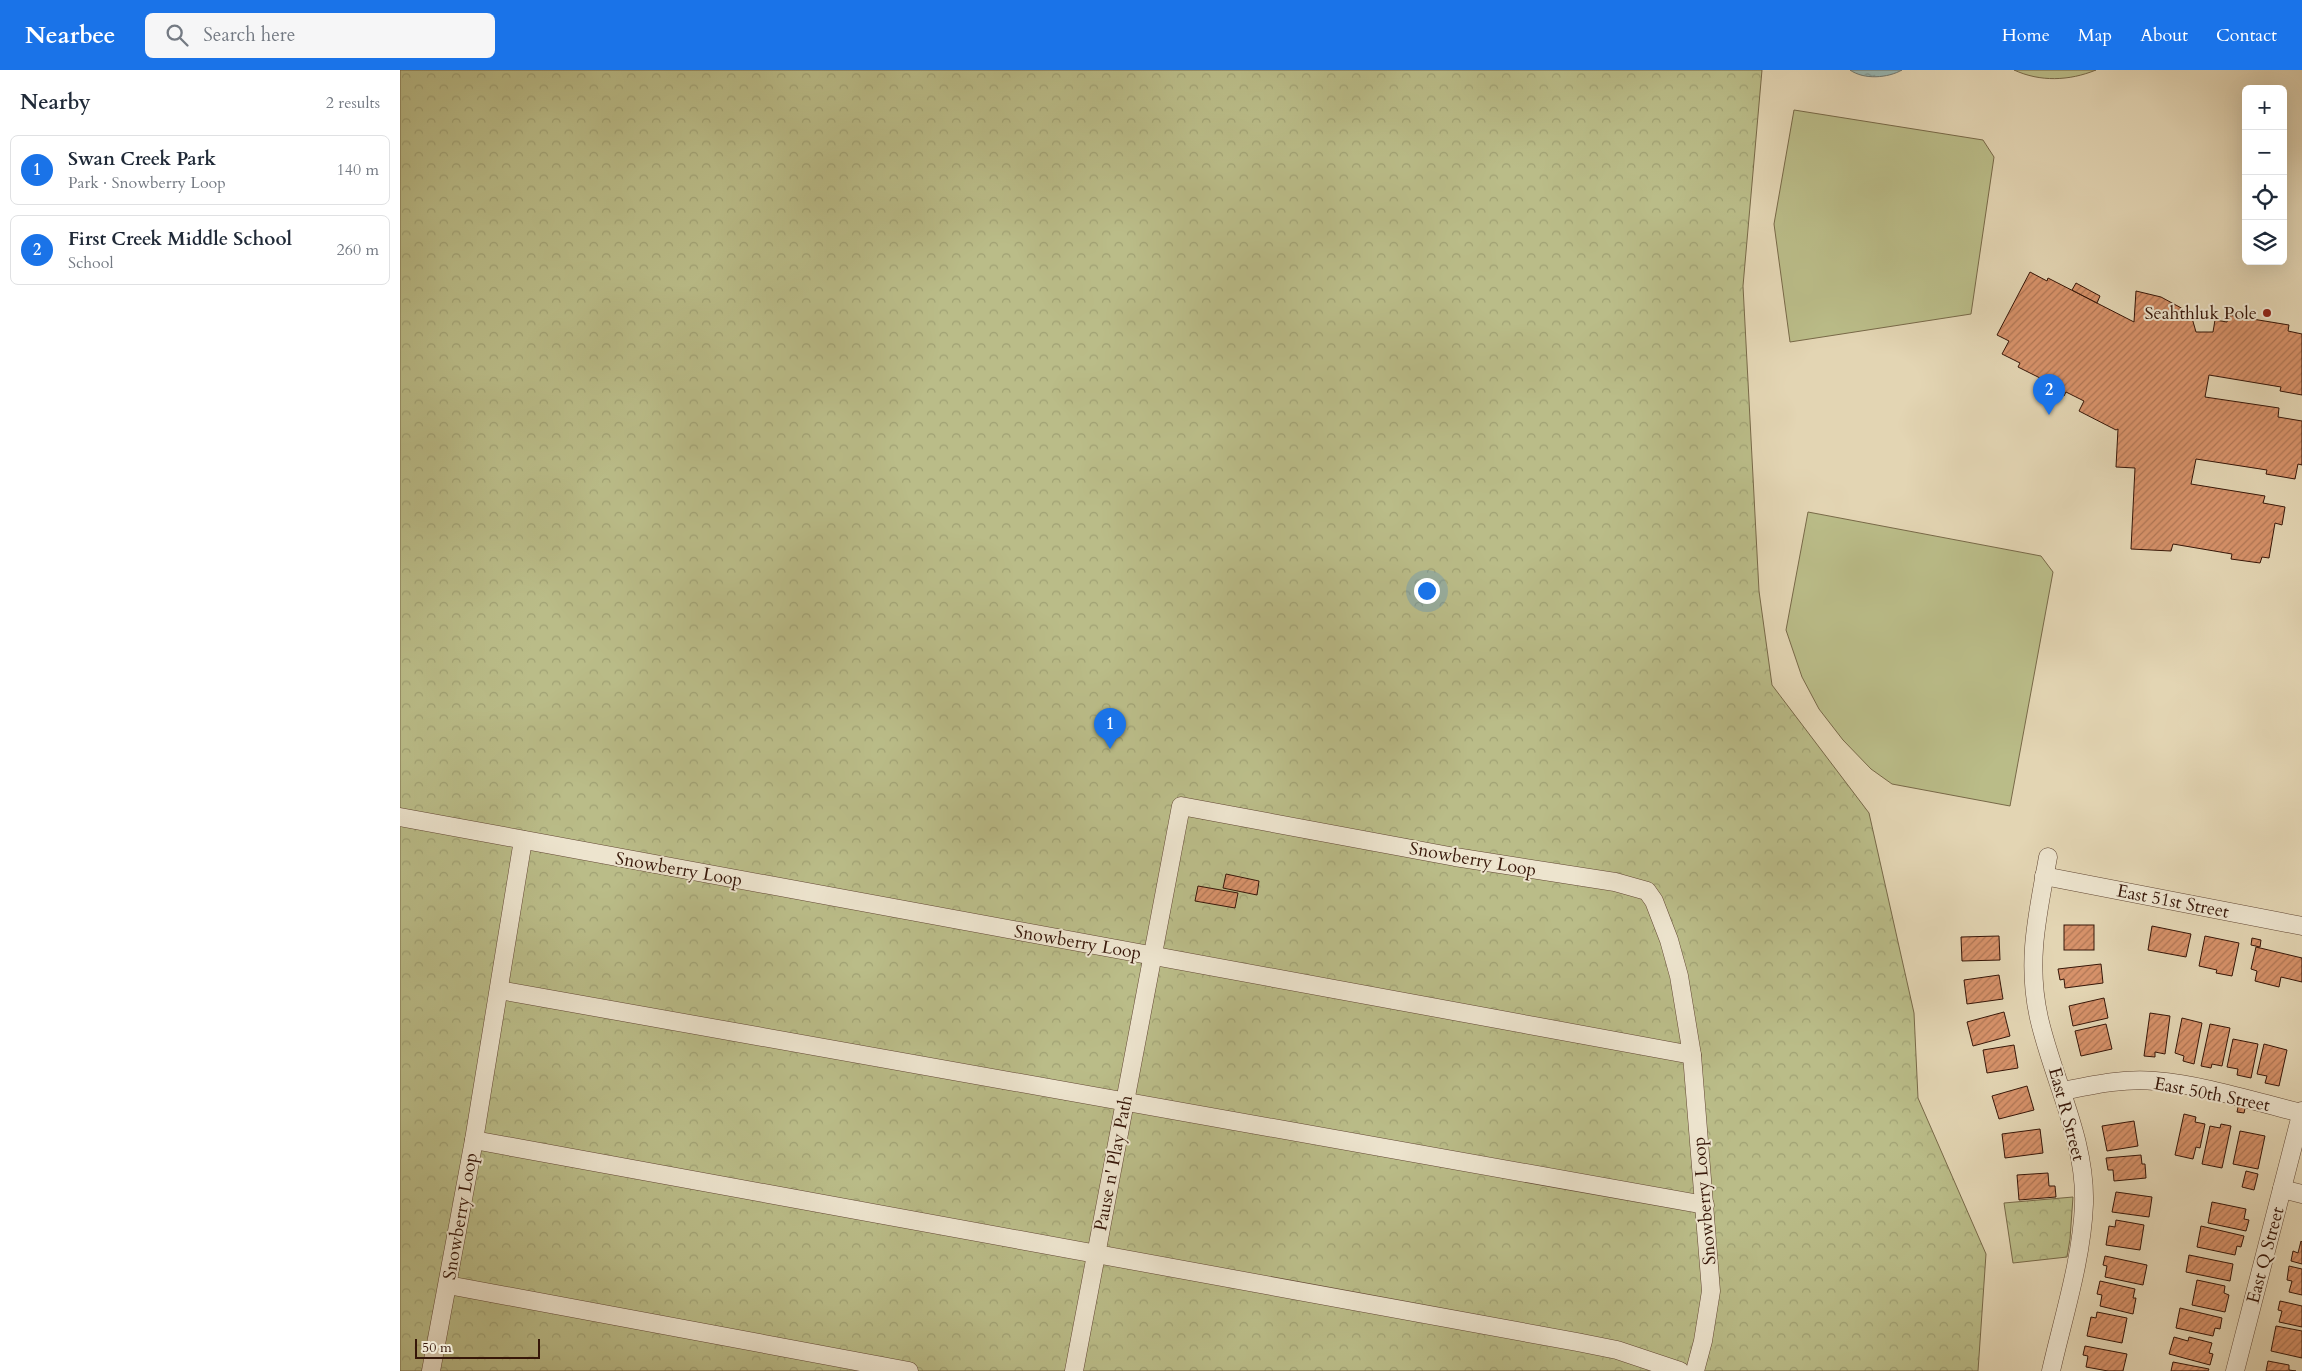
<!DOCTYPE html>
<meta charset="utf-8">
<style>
body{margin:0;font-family:Cardo,serif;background:#f6f6f7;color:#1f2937}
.controls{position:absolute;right:15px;top:15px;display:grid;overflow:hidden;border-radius:8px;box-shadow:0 5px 20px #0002}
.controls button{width:45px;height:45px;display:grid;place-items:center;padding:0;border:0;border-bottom:1px solid #e0e1e3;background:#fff;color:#1f2937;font:25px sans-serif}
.scale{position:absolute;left:15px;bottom:12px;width:125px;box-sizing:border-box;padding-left:5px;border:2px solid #361608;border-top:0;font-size:14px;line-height:18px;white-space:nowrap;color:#361608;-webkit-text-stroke:4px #ede4ce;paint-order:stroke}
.you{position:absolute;left:1026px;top:520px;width:18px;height:18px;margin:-12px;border:4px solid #fff;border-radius:50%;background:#1a73e8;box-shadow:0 0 0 8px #1a73e833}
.badge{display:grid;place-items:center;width:32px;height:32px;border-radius:50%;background:#1a73e8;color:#fff;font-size:16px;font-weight:700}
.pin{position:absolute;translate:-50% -41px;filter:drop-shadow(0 1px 2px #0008)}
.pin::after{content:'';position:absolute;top:26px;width:18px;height:15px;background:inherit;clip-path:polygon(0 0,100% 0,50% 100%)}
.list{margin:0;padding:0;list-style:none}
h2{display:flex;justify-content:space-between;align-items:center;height:65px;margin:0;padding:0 20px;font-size:21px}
h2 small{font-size:16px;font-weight:400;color:#747a83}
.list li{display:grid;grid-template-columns:32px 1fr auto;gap:15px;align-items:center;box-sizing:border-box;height:70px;margin:0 10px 10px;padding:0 10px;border:1px solid #e0e1e3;border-radius:8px}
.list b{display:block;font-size:19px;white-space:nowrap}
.list p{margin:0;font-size:16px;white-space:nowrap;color:#747a83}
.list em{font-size:16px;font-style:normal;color:#747a83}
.icon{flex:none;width:28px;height:28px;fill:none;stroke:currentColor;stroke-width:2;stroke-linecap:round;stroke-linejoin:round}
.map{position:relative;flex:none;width:1902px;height:1301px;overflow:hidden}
header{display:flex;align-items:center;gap:30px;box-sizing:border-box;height:70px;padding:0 25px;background:#1a73e8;color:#fff}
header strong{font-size:24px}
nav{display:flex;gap:28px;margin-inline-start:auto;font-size:18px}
.search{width:350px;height:45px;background:#f6f6f7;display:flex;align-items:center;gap:12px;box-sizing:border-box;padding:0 18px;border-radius:8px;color:#747a83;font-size:19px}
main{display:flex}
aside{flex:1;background:#fff}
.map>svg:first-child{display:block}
.forest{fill:url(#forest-crowns);stroke:#786948}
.pitch{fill:#babc88;stroke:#786948}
.water{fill:url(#water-ripples);stroke:#70776f}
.building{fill:url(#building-hatch);stroke:#361608}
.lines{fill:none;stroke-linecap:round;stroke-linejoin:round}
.street-casing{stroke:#614633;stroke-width:19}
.street{stroke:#ede4ce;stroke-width:18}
.poi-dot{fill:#8f2418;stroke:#ede4ce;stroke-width:2}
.labels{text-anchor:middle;stroke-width:4;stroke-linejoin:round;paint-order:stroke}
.poi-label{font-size:18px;fill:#361608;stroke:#ede4ce;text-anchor:end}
.street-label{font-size:18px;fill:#361608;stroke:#ede4ce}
</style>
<header>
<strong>Nearbee</strong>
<div class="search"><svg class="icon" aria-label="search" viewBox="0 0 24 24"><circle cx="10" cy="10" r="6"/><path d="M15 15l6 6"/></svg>Search here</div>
<nav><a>Home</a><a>Map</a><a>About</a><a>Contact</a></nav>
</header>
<main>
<aside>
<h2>Nearby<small>2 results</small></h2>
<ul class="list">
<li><span class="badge">1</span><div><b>Swan Creek Park</b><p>Park · Snowberry Loop</p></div><em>140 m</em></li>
<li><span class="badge">2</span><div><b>First Creek Middle School</b><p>School</p></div><em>260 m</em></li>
</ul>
</aside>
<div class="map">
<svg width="1902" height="1301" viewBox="0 0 1902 1301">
<defs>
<pattern id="forest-crowns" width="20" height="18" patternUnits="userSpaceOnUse" patternTransform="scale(1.25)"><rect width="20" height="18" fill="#babc88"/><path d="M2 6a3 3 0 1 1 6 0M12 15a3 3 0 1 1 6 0" fill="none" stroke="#a0a174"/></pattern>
<pattern id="water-ripples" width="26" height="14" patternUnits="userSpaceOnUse" patternTransform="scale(1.25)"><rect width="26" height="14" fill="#97b7b4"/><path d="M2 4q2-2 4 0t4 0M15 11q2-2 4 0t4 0" fill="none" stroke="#7c9490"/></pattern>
<pattern id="building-hatch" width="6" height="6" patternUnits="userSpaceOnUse" patternTransform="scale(1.25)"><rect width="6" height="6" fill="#d7926a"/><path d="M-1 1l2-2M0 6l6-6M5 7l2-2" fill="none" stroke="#af7655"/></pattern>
</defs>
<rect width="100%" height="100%" fill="#e3d5b3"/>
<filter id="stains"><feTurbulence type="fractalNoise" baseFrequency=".004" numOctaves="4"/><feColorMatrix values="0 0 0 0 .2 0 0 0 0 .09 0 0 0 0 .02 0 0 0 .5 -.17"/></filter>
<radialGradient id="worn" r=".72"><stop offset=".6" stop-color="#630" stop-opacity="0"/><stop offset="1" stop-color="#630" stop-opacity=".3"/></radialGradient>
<g class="forest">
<path d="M0 0H1362L1343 216 1359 521 1372 615 1469 743 1514 943 1518 1028 1586 1184 1578 1301H0Z"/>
<path d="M1673 1127 1670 1169 1667 1187 1613 1193 1604 1133Z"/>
</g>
<g class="pitch">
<path d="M1614 0H1696C1669 11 1640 12 1614 0Z"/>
<path d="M1394 40 1583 70 1594 87 1571 244 1390 272 1374 154Z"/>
<path d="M1408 442 1641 486 1653 502 1610 736 1492 714 1471 699 1443 670 1419 639 1402 607 1386 560Z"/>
</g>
<path class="water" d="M1450 0H1502C1488 8 1464 10 1450 0Z"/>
<g class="building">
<path d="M1630 202 1647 211 1648 208 1734 252 1736 221 1761 227 1785 240 1792 248 1796 262H1813L1815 250 1827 252 1828 245 1889 255 1888 261 1902 264V325L1880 321 1881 317 1809 305 1805 327 1879 338 1878 347 1902 351V395L1898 394 1895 409 1866 404 1867 400 1796 389 1791 414 1865 426 1863 433 1885 437 1882 455 1875 453 1869 488 1862 487 1860 493 1831 489 1832 484 1773 474 1771 481 1731 479 1735 398 1716 397 1718 359 1716 360 1679 341 1684 331 1666 322 1664 326 1640 313 1642 309 1618 297 1620 293 1602 284 1609 271 1597 265Z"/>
<path d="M1676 213 1700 226 1697 233 1672 220Z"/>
<path d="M826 804 859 811 857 825 823 818Z"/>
<path d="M798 816 838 823 835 838 795 831Z"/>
<rect x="1664" y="855" width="30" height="25"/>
<path d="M1752 856 1791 864 1786 887 1748 880Z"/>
<path d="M1599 866 1600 890 1562 891 1561 867Z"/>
<path d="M1805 866 1839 873 1832 906 1816 903 1817 900 1799 896Z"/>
<path d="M1852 868 1861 870 1860 877 1851 875Z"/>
<path d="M1856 877 1902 888V912L1881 907 1879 917 1855 911 1857 901 1851 899Z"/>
<path d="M1701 894 1703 913 1665 918 1664 909 1660 910 1658 899Z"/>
<path d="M1599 905 1603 929 1567 934 1564 910Z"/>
<path d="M1704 928 1708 948 1673 956 1669 936Z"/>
<path d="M1604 942 1610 966 1573 976 1567 952Z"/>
<path d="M1750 943 1770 946 1765 984 1755 982V987L1744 986Z"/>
<path d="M1782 948 1802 953 1794 994 1783 991 1784 986 1775 983Z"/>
<path d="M1706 954 1712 979 1681 986 1675 961Z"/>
<path d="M1810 954 1830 958 1822 996 1812 994 1811 998 1801 996Z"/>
<path d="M1833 969 1858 974 1851 1008 1837 1005 1838 999 1827 997Z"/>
<path d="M1864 974 1887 980 1879 1016 1865 1013 1867 1006 1857 1004Z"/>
<path d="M1614 975 1618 998 1587 1003 1583 980Z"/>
<path d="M1627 1016 1634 1040 1599 1049 1592 1026Z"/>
<path d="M1839 1033 1846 1034 1844 1043 1837 1042Z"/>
<path d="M1784 1044 1796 1047 1795 1052 1805 1054 1800 1078 1796 1077 1793 1089 1775 1085Z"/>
<path d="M1734 1051 1738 1076 1707 1081 1702 1056Z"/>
<path d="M1821 1054 1831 1056 1822 1098 1802 1094 1810 1056 1820 1058Z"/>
<path d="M1640 1059 1643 1083 1605 1088 1602 1064Z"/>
<path d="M1840 1061 1865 1066 1858 1099 1833 1094Z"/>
<path d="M1741 1085 1742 1094H1745L1746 1108 1714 1111 1713 1100H1708L1706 1088Z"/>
<path d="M1846 1101 1858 1104 1854 1120 1842 1117Z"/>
<path d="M1648 1103 1649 1116H1655L1656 1127 1619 1130 1617 1105Z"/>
<path d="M1716 1122 1752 1127 1749 1147 1712 1142Z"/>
<path d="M1812 1132 1846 1139 1844 1149 1849 1150 1846 1161 1808 1153Z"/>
<path d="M1716 1150 1744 1155 1740 1180 1706 1175 1709 1156 1715 1157Z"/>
<path d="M1801 1156 1844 1166 1841 1177 1837 1176 1835 1185 1797 1177Z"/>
<path d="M1901 1171 1902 1172V1194L1891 1191 1893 1181 1898 1183Z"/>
<path d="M1789 1185 1833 1194 1830 1211 1786 1202Z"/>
<path d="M1705 1186 1747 1195 1743 1215 1705 1207 1707 1196 1703 1195Z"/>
<path d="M1889 1196 1902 1199V1225L1889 1222 1892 1211 1887 1210Z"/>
<path d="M1797 1210 1825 1216 1824 1223 1829 1225 1825 1242 1792 1235Z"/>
<path d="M1700 1211 1735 1219 1733 1228H1736L1733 1244 1700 1236 1702 1225 1697 1224Z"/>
<path d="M1880 1231 1902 1236V1257L1879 1252 1882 1241 1878 1240Z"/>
<path d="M1780 1238 1822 1248 1820 1259 1815 1258 1813 1266 1776 1258Z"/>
<path d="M1697 1242 1727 1248 1722 1273 1687 1266 1691 1247 1696 1248Z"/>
<path d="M1876 1256 1902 1261V1288L1871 1281Z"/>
<path d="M1774 1267 1788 1271 1789 1267 1812 1273 1809 1283 1813 1284 1810 1295 1769 1284Z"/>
<path d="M1685 1276 1727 1284 1723 1301H1708L1686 1297 1688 1286 1683 1285Z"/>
<path d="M1868 1291 1889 1295V1300L1896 1301H1866Z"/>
<path d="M1773 1292 1809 1299 1808 1301H1771Z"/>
</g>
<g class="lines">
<g class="street-casing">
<g id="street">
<path d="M0 747 1292 985"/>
<path d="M1648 787C1638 843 1626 891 1639 948 1653 1010 1686 1069 1684 1134 1682 1189 1663 1248 1651 1301"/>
<path d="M1644 806 1902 856"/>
<path d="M99 920 1305 1135"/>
<path d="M1663 1021C1693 1015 1724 1008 1755 1011 1804 1015 1853 1031 1901 1043"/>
<path d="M74 1070 1177 1272 1217 1280 1280 1301"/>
<path d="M1882 1119 1902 1124"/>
<path d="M48 1215 509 1301"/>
<path d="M31 1301 74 1070 123 770"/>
<path d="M674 1301 781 736 1055 787 1215 812 1247 821 1254 831 1269 870 1279 906 1292 985 1311 1221 1303 1271 1295 1301"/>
<path d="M1835 1301 1902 1041"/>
</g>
</g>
<use href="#street" class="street"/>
</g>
<circle class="poi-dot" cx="1867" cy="243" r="5"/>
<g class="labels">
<g class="poi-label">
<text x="1857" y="249">Seahthluk Pole</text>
</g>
<g class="street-label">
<text transform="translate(1073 789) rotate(10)" y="6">Snowberry Loop</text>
<text transform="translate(279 799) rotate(10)" y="6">Snowberry Loop</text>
<text transform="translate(1773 831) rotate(11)" y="6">East 51st Street</text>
<text transform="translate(678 872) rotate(10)" y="6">Snowberry Loop</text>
<text transform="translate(1812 1024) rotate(11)" y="6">East 50th Street</text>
<text transform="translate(1667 1044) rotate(75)" y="6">East R Street</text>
<text transform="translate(713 1093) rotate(-79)" y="6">Pause n' Play Path</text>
<text transform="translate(1304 1131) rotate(-95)" y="6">Snowberry Loop</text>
<text transform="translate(60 1146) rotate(-80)" y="6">Snowberry Loop</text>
<text transform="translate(1865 1185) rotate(-75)" y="6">East Q Street</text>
</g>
</g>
<rect width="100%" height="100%" filter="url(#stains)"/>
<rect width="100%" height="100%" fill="url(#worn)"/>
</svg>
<div class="controls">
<button>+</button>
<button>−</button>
<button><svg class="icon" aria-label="locate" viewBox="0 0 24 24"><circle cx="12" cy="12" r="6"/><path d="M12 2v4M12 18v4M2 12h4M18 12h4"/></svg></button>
<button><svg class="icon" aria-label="layers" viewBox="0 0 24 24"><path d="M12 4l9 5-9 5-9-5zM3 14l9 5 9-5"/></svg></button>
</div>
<div class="scale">50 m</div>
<div class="you"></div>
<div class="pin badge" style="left:710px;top:679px">1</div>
<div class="pin badge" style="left:1649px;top:345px">2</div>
</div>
</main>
